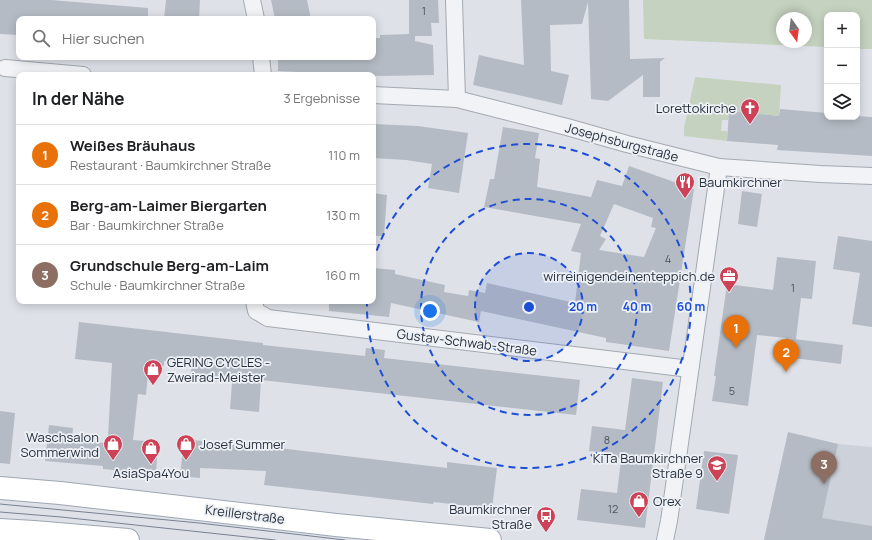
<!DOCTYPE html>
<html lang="de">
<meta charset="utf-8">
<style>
body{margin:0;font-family:Manrope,sans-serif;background:#f2f2f2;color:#202124}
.controls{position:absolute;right:12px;top:12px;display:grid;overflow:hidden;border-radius:8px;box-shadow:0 2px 10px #0003}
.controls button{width:36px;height:36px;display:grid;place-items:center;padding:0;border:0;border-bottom:1px solid #e0e0e0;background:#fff;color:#202124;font:20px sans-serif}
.compass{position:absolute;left:776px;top:12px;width:36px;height:36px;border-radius:50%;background:#fff;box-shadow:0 2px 10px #0003;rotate:166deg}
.you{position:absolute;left:430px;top:311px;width:14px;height:14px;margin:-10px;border:3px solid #fff;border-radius:50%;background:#1a73e8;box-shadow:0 0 0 6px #1a73e833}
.badge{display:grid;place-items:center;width:26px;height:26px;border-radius:50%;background:#ce4257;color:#fff;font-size:13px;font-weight:700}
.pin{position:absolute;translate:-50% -33px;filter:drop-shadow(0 1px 2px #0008)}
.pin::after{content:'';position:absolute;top:21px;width:14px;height:12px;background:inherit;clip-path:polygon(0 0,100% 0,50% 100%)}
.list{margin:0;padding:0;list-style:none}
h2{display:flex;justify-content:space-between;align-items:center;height:52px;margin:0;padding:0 16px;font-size:17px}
h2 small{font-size:13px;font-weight:400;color:#757577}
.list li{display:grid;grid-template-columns:26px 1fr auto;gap:12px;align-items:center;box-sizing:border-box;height:60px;padding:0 16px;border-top:1px solid #e0e0e0}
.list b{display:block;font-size:15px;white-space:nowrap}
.list p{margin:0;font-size:13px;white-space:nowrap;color:#757577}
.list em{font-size:13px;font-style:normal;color:#757577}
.icon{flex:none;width:22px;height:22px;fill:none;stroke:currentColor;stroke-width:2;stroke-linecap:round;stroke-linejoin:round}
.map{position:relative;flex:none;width:872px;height:540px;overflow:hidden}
.search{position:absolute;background:#fff;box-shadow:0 2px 10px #0003;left:16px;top:16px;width:360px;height:44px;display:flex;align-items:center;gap:10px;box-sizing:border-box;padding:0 14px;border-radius:8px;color:#757577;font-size:15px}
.panel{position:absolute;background:#fff;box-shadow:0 2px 10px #0003;left:16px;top:72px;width:360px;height:232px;border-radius:8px}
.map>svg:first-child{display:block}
.built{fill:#ccd1da}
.green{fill:#c4d2bf;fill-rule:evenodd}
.building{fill:#b5bbc4;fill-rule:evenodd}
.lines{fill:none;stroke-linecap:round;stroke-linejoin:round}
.minor-casing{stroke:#a3a9b2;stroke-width:18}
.primary-casing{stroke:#9da6b3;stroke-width:24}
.minor{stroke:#f1f3f6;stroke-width:16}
.primary{stroke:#fff;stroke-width:22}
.tram{stroke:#788191;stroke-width:1}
.ring{fill:none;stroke:#1d4ed8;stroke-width:2;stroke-dasharray:7 5}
.labels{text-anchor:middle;stroke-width:3.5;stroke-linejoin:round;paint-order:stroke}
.number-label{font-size:11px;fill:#4a5360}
.poi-label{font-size:13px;fill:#27303e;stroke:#edf1f5;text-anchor:end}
.street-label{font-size:13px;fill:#27303e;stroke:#edf1f5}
.centre{fill:#1d4ed8;stroke:#edf1f5;stroke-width:2}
.ring-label{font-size:12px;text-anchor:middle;font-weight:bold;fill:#1d4ed8;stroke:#edf1f5;stroke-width:3.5;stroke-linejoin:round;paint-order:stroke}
</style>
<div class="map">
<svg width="872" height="540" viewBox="0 0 872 540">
<rect width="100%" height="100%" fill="#dee2e8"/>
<path class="built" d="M788 433 838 444 872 447V540H770L764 539Z"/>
<g class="green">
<path d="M643 0H872V49H857V15H827V47L644 39ZM782 18H806V42H782Z"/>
<path d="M695 77 781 85 779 116 729 111 728 120H722L721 131H727V141L684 136V128Z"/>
</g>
<g class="building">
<path d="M0 0H51L148 8V19H19V35L0 34Z"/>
<path d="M166 0H200L199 19H164Z"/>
<path d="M271 0H307L311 19H275Z"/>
<path d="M409 0H438L439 23H431L432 36H415V41L433 45 434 75 382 76 278 71V57H373V38H380V35L409 34Z"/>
<path d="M521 0H629L630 59 665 58 660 62V97H643V75L608 101 591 99 588 2 582 24 550 25 551 71 569 75 562 105 473 85 479 55 524 65Z"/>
<path d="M780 109 827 113V117H857V116L872 117V156L777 150 778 145 727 141 729 111 779 116Z"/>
<path d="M373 124 418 126 468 133 459 193 428 188 432 164 406 160 373 158Z"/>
<path d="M503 127 539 133 535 158 540 159 537 187 591 197 597 180 622 186 629 166 694 189 669 351 606 342V338L481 311 479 322 391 303 389 317 329 311V301H373V268L395 270V274L445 285 444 292 468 296 469 290 485 293 487 283 575 303 581 253 571 251 581 224 484 207 490 179H494ZM614 204 653 218 651 227 656 228 644 257 599 250 606 239 600 236Z"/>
<path d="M742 191 762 194 757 227 738 224Z"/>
<path d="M373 193 387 195 384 236H373Z"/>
<path d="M838 236 872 241V327L852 324 860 273 833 269Z"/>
<path d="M777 257 816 261 812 299 801 298 796 339 757 335 748 406 712 401 716 376H714L727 284 773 290Z"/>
<path d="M79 322 263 343V345L365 356 366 348 385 350 384 358 580 380 576 415 261 380 259 412 230 409 232 383 190 378 192 364 164 361V366L149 364 146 395 138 394 133 440 158 442 156 474 103 469V466L45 461 49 425 73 428 72 440 105 443 106 437H108L112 363 75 359Z"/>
<path d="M786 338 843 345 841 364 785 357Z"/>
<path d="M632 378 663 382 645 528 577 520 581 489 617 493 621 460 611 453 589 451 592 426 625 430Z"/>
<path d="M0 411 15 413 10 464 0 463Z"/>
<path d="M788 432 838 444 822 518 872 526V540H764Z"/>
<path d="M184 439 203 441V444L262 446 447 468V462L497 468 492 509 434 502 433 504 264 485 266 471 200 468V478L180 476Z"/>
<path d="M704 451 738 455 729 514 696 509Z"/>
</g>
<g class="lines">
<g class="minor-casing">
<g id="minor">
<path d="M252 0 256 19"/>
<path d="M454 0 457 99"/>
<path d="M261 57 263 75"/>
<path d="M5 68 83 75"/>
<path d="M373 95 457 99 567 127 627 144 719 167 820 174 872 176"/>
<path d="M254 301 256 311 268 318 690 369"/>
<path d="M665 540 669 521 719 167"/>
</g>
</g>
<g class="primary-casing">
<g id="primary">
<path d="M0 488 60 493 336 525 490 540"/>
<path d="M0 530 34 532 128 540"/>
</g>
</g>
<use href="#minor" class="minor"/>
<use href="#primary" class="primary"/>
<g class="tram">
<path d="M0 504 199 523 345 540"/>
<path d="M0 512 61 517 275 540"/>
</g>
</g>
<circle cx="529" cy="307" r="54" fill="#1d4ed8" fill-opacity=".12"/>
<g class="ring">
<circle cx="529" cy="307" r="54"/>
<circle cx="529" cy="307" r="108"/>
<path d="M373 262A162 162 0 1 1 367 301"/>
</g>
<defs>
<g id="church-pin" transform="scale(1)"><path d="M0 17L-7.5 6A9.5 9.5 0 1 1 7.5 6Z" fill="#ce4257" stroke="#edf1f5"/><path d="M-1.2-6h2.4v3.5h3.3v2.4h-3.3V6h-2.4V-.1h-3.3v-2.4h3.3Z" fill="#fff"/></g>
<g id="restaurant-pin" transform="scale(1)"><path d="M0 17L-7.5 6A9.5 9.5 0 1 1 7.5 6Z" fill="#ce4257" stroke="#edf1f5"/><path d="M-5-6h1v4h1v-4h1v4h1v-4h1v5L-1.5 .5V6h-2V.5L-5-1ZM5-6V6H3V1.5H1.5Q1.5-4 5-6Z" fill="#fff"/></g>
<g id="office-pin" transform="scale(1)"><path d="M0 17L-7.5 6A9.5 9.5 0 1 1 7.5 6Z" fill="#ce4257" stroke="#edf1f5"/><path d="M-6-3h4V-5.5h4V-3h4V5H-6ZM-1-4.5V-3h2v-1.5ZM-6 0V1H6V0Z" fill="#fff"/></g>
<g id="shop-pin" transform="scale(1)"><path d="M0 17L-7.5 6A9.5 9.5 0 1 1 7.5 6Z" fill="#ce4257" stroke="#edf1f5"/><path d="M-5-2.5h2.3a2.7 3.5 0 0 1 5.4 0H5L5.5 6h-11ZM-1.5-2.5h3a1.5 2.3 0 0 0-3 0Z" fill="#fff"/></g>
<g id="school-pin" transform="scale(1)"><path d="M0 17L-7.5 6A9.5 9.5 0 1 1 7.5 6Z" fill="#ce4257" stroke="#edf1f5"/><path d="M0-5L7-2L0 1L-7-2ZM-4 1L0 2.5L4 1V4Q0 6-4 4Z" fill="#fff"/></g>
<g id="bus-pin" transform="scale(1)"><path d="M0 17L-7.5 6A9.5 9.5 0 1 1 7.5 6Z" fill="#ce4257" stroke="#edf1f5"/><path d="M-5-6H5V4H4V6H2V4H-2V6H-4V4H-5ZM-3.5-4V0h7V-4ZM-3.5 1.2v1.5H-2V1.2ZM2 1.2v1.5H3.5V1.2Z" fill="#fff"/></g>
</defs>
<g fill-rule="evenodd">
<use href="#church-pin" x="750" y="108"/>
<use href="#restaurant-pin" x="685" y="182"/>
<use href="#office-pin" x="729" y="276"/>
<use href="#shop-pin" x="153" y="369"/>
<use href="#shop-pin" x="113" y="444"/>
<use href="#shop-pin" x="186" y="444"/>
<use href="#shop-pin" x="151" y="448"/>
<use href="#school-pin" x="717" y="465"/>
<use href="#shop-pin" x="639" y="501"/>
<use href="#bus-pin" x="546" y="516"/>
</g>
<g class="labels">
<g class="number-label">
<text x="424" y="15">1</text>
<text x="668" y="263">4</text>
<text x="793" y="292">1</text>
<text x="732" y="395">5</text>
<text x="607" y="444">8</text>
<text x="613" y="513">12</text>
</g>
<g class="poi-label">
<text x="736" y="113">Lorettokirche</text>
<text x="699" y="187" text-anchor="start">Baumkirchner</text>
<text x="715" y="281">wirreinigendeinenteppich.de</text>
<text x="167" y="367" text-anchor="start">GERING CYCLES -<tspan x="167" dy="15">Zweirad-Meister</tspan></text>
<text x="99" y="442">Waschsalon<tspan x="99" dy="15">Sommerwind</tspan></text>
<text x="200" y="449" text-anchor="start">Josef Summer</text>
<text x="703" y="463">KiTa Baumkirchner<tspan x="703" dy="15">Straße 9</tspan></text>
<text x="151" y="478" text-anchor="middle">AsiaSpa4You</text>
<text x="653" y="506" text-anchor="start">Orex</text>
<text x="532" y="514">Baumkirchner<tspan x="532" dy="15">Straße</tspan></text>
</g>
<g class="street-label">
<text transform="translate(622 142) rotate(15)" y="5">Josephsburgstraße</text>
<text transform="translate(467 342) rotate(7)" y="5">Gustav-Schwab-Straße</text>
<text transform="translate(245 514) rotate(7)" y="5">Kreillerstraße</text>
</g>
</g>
<circle cx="529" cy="307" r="6" class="centre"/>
<g class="ring-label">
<text x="583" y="311">20 m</text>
<text x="637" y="311">40 m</text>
<text x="691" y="311">60 m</text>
</g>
</svg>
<div class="controls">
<button>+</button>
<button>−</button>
<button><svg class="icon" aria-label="layers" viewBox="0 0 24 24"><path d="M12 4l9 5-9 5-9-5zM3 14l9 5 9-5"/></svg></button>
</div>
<svg class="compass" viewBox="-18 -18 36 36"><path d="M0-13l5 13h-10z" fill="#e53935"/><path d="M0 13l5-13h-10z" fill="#757577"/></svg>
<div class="you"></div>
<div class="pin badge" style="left:736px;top:348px;background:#e8710a">1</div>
<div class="pin badge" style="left:786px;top:372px;background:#e8710a">2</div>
<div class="pin badge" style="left:824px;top:484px;background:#8d6e63">3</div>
<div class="search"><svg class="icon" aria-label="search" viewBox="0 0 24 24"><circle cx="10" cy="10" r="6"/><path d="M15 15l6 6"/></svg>Hier suchen</div>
<section class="panel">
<h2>In der Nähe<small>3 Ergebnisse</small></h2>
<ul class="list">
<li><span class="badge" style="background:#e8710a">1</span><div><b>Weißes Bräuhaus</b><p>Restaurant · Baumkirchner Straße</p></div><em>110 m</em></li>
<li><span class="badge" style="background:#e8710a">2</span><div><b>Berg-am-Laimer Biergarten</b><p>Bar · Baumkirchner Straße</p></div><em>130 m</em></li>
<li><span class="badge" style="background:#8d6e63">3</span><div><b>Grundschule Berg-am-Laim</b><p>Schule · Baumkirchner Straße</p></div><em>160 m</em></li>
</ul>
</section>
</div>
